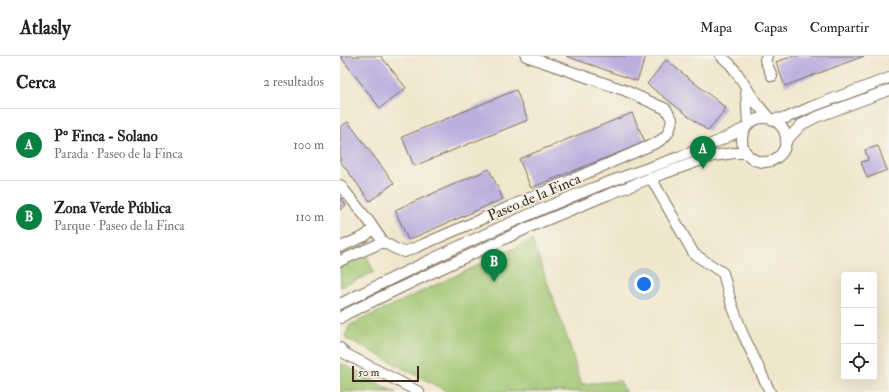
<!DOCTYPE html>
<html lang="es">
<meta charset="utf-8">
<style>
body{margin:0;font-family:"IM FELL Double Pica",serif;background:#f2f2f2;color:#202124}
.controls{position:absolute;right:12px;bottom:12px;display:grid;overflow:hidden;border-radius:4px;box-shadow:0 4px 16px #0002}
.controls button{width:36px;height:36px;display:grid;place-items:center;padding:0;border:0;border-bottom:1px solid #e0e0e0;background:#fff;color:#202124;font:20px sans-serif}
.scale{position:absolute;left:12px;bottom:10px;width:67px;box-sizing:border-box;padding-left:4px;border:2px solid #3b2a1e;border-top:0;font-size:11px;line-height:14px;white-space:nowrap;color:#3b2a1e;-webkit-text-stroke:3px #f7f3e8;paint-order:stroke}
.you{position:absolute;left:304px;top:228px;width:14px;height:14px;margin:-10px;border:3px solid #fff;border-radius:50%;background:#1a73e8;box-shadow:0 0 0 6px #1a73e833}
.badge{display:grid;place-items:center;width:26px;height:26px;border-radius:50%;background:#0b8043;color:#fff;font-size:13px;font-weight:700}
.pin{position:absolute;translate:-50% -33px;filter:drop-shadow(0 1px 2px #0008)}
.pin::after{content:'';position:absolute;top:21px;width:14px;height:12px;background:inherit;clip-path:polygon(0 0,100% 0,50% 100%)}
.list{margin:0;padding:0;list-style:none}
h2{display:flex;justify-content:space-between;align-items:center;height:52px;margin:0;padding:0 16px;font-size:17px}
h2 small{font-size:13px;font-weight:400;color:#757577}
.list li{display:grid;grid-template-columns:26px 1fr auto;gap:12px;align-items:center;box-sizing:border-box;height:72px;padding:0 16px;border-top:1px solid #e0e0e0}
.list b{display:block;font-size:15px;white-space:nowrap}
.list p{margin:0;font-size:13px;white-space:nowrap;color:#757577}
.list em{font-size:13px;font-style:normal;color:#757577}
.icon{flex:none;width:22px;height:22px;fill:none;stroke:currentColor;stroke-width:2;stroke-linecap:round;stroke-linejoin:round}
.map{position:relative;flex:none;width:549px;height:336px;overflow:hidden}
header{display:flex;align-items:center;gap:24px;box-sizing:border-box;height:56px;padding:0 20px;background:#fff;border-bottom:1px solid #e0e0e0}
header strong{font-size:19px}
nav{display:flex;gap:22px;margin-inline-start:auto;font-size:14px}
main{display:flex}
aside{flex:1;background:#fff}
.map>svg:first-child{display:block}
.green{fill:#9ec570;stroke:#6c7847}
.building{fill:#baafde}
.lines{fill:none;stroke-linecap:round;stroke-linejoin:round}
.minor-casing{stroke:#7a6c5b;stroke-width:12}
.minor{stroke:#fff;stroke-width:10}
.labels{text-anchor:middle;stroke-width:3;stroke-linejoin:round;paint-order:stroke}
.street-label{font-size:15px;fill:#3b2a1e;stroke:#f7f3e8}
</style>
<header>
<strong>Atlasly</strong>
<nav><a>Mapa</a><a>Capas</a><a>Compartir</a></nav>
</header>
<main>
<aside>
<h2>Cerca<small>2 resultados</small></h2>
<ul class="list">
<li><span class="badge">A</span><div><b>Pº Finca - Solano</b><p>Parada · Paseo de la Finca</p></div><em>100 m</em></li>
<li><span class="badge">B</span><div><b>Zona Verde Pública</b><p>Parque · Paseo de la Finca</p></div><em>110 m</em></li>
</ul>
</aside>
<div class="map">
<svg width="549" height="336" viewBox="0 0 549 336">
<rect width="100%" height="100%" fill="#f7f3e8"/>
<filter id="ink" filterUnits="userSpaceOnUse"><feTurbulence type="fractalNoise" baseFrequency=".025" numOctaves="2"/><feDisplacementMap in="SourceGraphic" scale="8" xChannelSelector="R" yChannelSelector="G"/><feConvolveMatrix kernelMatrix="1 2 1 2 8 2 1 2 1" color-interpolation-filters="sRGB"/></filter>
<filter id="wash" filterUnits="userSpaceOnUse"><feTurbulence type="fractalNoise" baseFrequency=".012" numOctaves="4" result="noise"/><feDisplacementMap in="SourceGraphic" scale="16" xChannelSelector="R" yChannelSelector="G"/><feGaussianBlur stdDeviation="0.9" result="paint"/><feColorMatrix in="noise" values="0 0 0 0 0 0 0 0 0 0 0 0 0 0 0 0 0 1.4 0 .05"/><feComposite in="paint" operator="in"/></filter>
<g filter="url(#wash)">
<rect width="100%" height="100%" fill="#f0e6cc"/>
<g class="green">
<path d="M192 184 228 284 241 328 280 325 286 336H108L12 285 7 284 5 280 10 269Z"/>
<path d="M26 198 34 216 1 231 0 210Z"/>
<path d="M0 307 29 321 45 332 56 336H0Z"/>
</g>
<g id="blocks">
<g class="building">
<path d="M0 0H41L66 32 40 52Z"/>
<path d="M226 0H306L297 25Z"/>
<path d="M454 0H524L445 30 436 6Z"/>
<path d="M326 4 386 52 368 75 307 28Z"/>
<path d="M176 34 188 64 74 110 62 81Z"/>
<path d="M292 57 305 86 191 132 179 103Z"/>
<path d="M8 66 54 127 30 145 0 105V71Z"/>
<path d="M538 90 547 114 527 122 521 106 528 104 525 94Z"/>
<path d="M149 113 163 143 68 184 55 154Z"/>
<path d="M0 141 6 149 0 154Z"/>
</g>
</g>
</g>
<g filter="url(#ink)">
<use href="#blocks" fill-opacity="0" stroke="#7a6c5b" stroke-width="1"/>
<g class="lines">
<g class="minor-casing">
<g id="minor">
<path d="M381 0 390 8 397 17 417 48 429 62"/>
<path d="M427 0 425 4 432 20"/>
<path d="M406 33 408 68"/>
<circle cx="424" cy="84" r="22"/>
<path d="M433 63 446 62 471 51 549 22"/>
<path d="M447 84 461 69 474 62 549 34"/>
<path d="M311 122 354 198 383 217 391 246 402 276 430 336"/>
<path d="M0 129 28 164 43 186 56 193 64 196 77 191 316 87C327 81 330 76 332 63L326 53 284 34 186 0"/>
<path d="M0 191 25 180 33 173"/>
<path d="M0 205 43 186"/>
<path d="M0 248C83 207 167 166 253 132 304 112 357 98 405 72"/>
<path d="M0 262 6 258 87 219 192 170 267 139 311 122 373 100 394 97H406"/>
<path d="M0 292 4 297 79 336"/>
</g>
</g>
<use href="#minor" class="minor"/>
</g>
</g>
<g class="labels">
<g class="street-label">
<text transform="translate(194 141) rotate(-23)" y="5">Paseo de la Finca</text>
</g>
</g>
</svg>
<div class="controls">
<button>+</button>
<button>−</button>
<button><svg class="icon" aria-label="locate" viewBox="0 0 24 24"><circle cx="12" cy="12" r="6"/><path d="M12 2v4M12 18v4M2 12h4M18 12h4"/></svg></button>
</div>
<div class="scale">50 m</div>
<div class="you"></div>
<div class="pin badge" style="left:363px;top:113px">A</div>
<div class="pin badge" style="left:154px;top:226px">B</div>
</div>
</main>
